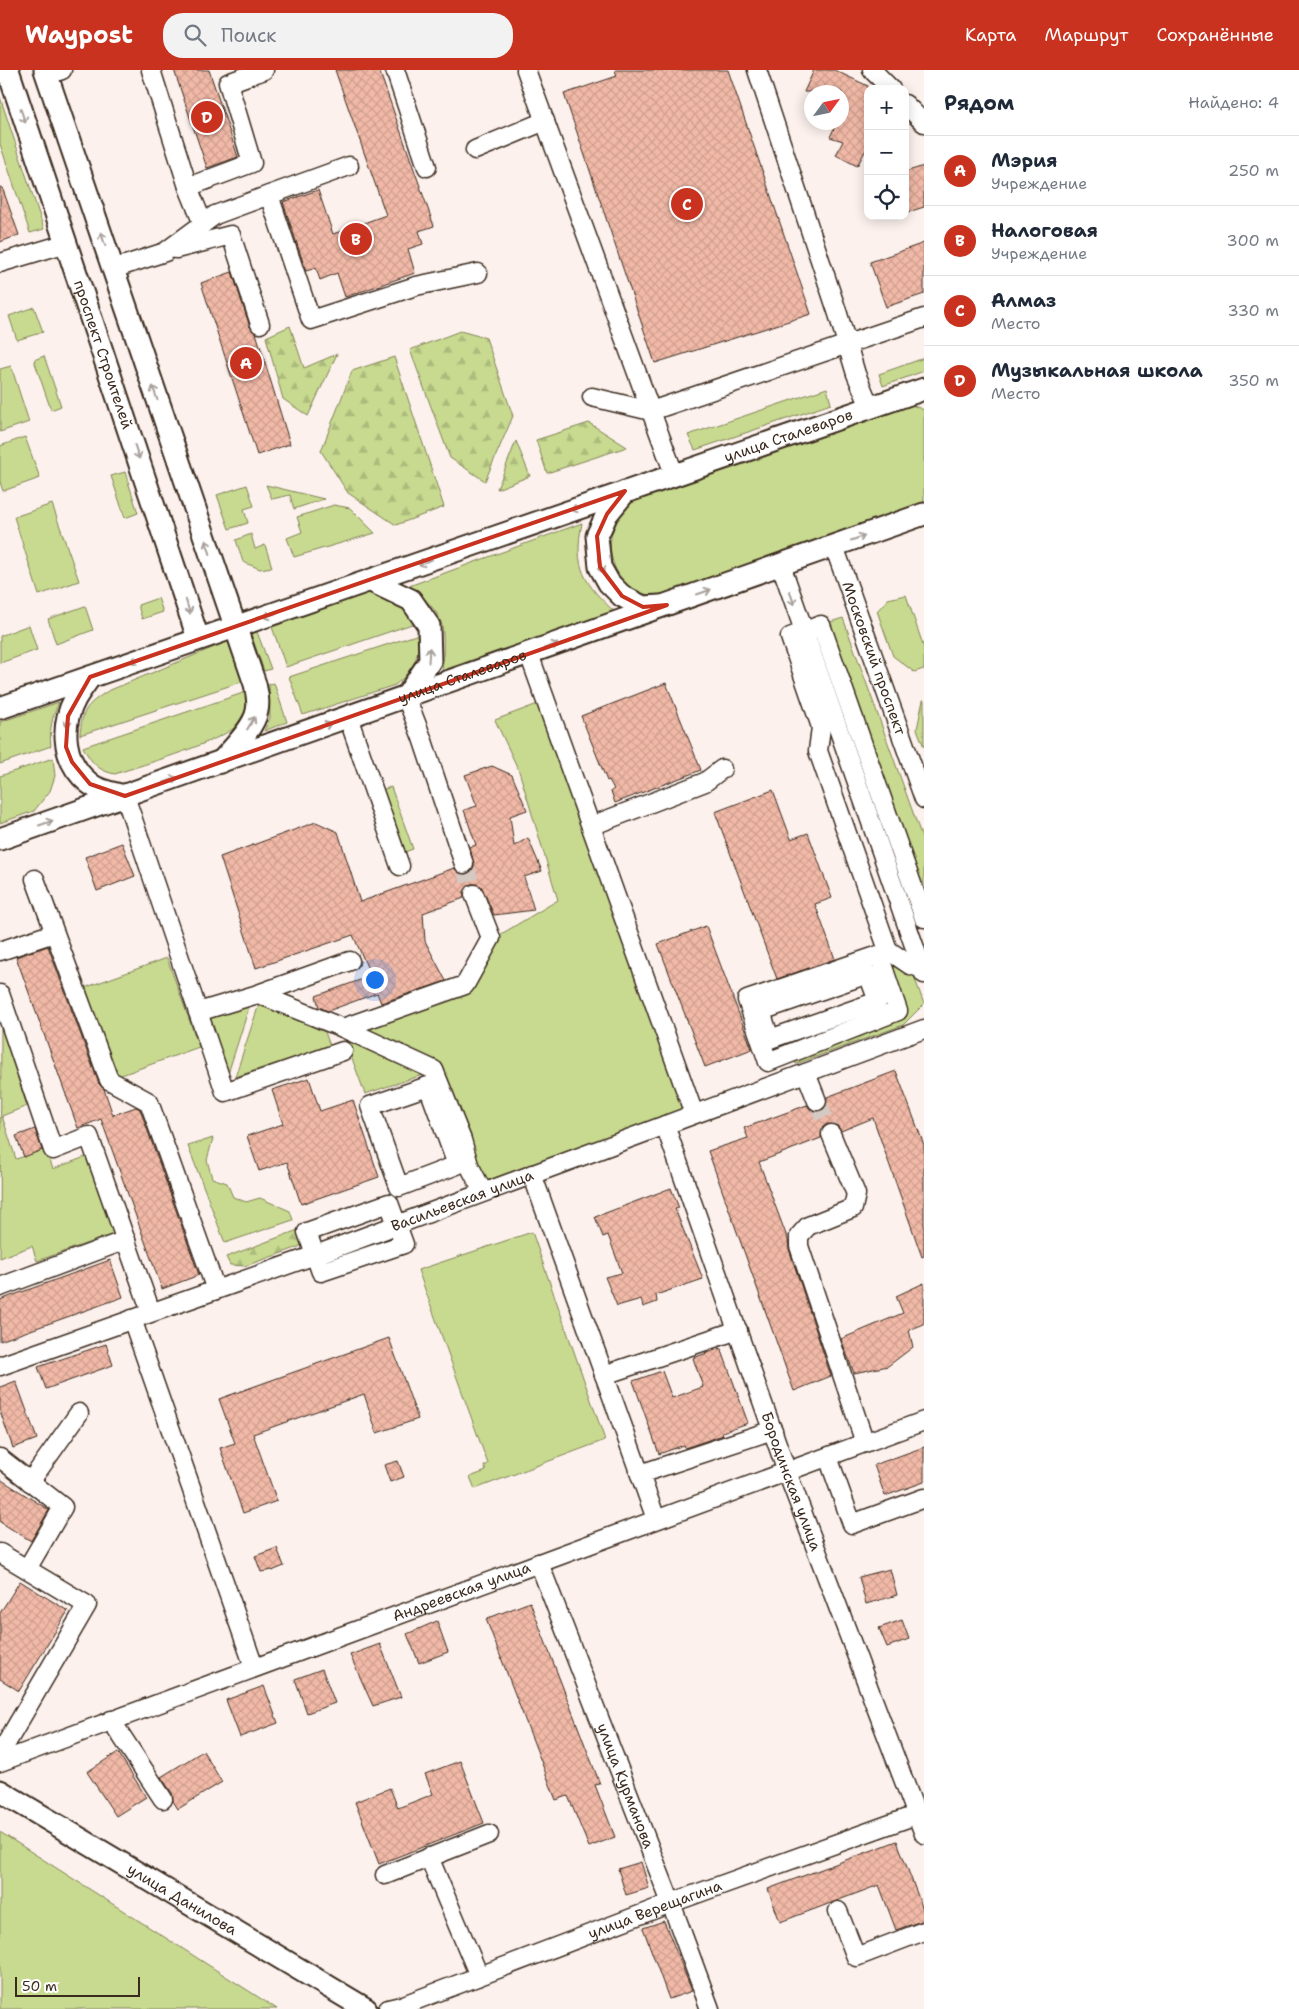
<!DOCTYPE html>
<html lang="ru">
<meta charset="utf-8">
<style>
body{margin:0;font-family:"Shantell Sans",sans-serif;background:#f2f2f3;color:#1f2937}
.controls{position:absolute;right:15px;top:15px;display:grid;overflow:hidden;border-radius:10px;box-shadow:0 2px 12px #0003}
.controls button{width:45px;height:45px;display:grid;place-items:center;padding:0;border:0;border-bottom:1px solid #e0e1e3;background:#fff;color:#1f2937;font:25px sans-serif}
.compass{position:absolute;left:804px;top:15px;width:45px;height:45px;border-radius:50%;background:#fff;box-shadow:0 2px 12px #0003;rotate:57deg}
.scale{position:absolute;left:15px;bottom:12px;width:125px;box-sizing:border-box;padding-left:5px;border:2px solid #3b2a1e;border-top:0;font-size:14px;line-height:18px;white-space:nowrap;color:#3b2a1e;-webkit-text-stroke:4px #fff;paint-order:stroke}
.you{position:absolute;left:374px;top:909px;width:18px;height:18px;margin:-12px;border:4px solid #fff;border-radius:50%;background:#1a73e8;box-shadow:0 0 0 8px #1a73e833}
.badge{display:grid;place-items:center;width:32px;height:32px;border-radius:50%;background:#c8321e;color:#fff;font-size:16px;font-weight:700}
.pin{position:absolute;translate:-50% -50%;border:2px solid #fff;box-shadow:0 1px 5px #0006}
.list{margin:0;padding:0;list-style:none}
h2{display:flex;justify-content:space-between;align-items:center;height:65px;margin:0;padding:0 20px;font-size:21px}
h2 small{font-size:16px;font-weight:400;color:#747a83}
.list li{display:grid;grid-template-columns:32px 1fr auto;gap:15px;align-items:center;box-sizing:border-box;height:70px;padding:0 20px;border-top:1px solid #e0e1e3}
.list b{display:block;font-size:19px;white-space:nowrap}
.list p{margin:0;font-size:16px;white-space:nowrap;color:#747a83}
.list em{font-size:16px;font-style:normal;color:#747a83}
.icon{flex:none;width:28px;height:28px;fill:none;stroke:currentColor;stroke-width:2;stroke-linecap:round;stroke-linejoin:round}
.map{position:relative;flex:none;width:924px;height:1939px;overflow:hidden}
header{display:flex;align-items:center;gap:30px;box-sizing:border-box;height:70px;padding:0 25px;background:#c8321e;color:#fff}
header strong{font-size:24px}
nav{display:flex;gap:28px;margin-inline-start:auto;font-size:18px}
.search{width:350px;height:45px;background:#f2f2f3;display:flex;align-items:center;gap:12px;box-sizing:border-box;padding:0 18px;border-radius:20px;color:#747a83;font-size:19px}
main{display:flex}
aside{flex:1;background:#fff}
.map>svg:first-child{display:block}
.green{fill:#c7da8f;stroke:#818256}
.forest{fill:url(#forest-firs);stroke:#818256}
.building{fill:url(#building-cross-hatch);stroke:#3b2a1e}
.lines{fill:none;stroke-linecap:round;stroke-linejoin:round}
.minor-tunnel{stroke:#d5c9c4;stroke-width:18;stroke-dasharray:18 9;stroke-linecap:butt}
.minor-casing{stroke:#3b2a1e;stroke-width:21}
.major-casing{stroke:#3b2a1e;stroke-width:25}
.minor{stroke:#fff;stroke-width:18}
.major{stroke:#fff;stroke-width:21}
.oneway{stroke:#a79f9a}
.marked{fill:none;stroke:#c8321e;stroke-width:4;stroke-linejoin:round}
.labels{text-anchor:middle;stroke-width:4;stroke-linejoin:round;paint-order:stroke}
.street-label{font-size:15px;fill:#3b2a1e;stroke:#fff}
</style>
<header>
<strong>Waypost</strong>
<div class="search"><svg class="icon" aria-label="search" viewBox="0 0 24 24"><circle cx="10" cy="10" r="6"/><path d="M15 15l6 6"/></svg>Поиск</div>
<nav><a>Карта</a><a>Маршрут</a><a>Сохранённые</a></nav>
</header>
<main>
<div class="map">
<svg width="924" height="1939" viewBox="0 0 924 1939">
<defs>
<pattern id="forest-firs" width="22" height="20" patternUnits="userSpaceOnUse" patternTransform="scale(1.25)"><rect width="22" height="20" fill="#c7da8f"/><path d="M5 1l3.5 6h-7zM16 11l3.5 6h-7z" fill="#acbb7b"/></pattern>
<pattern id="building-cross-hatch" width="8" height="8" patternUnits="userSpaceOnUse" patternTransform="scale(1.25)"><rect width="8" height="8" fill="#f1b9a7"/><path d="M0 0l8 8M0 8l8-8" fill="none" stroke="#d09f8f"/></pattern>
</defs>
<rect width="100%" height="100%" fill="#fcf1ed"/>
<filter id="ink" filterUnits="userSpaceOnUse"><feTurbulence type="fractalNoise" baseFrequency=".02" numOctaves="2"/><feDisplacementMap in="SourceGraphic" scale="10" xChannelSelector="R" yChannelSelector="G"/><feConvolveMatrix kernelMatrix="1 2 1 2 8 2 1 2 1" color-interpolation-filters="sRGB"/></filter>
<g filter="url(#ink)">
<g class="green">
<path d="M0 27 44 159 30 163 0 74Z"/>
<path d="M34 237 43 262 17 270 9 246Z"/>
<path d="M44 286 61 336 51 340 34 290Z"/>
<path d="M924 288V301L883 316 879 304Z"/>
<path d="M11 296 29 352 0 362V299Z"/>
<path d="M827 318 831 334 695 380 688 365Z"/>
<path d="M912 335 924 340V434L664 526C658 525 651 526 645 524 615 516 602 479 616 452 619 446 625 439 629 433Z"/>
<path d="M25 367 40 408 3 421 0 412V376Z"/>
<path d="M125 402 138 443 125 448 111 406Z"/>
<path d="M247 415 254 436 244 439 248 453 229 459 217 425Z"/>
<path d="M266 415 324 429 294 439 290 425 272 429Z"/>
<path d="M52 434 79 511 39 525 14 447Z"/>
<path d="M334 435 350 438 375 463 294 487 287 468 302 462 297 447Z"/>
<path d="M582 453C573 497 584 514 616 543L442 604C443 591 445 563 441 552 436 538 420 524 409 516Z"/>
<path d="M251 464 255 479 265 475 272 497 260 499 243 492 236 470Z"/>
<path d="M373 521 401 533 415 553 286 597 272 557Z"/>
<path d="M906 525 924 578V599L914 602 893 586 877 541 888 529Z"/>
<path d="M158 528 163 542 142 549 138 535Z"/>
<path d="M85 536 93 560 56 574 48 549Z"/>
<path d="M843 548 924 773V848L821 555Z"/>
<path d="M29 555 37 580 0 593V566Z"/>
<path d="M257 562 271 599 264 601 251 564Z"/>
<path d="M419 564C419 588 414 600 395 615L303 645 289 607Z"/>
<path d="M229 571 244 611 80 665C82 640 86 635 108 621Z"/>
<path d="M274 613 287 652 264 661 270 648 269 614Z"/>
<path d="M246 622C249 631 250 639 245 648 232 670 141 695 115 704 98 701 91 692 83 677Z"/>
<path d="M923 630H924V677L917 659Z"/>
<path d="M59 632C52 648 49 659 51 676L0 694V652Z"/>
<path d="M543 632 689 1040 484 1116 437 998 351 959 466 917 493 869 558 830 519 701 495 650Z"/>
<path d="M53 688 55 706 50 721 34 741 0 753V706Z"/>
<path d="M391 717 413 779 402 783 381 720Z"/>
<path d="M879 885 910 895 924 934 903 955 796 994 792 983 898 941Z"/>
<path d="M167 888 199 977 116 1007 84 918Z"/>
<path d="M252 928 225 1013 202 944Z"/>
<path d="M259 934 325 962 330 976 235 1007Z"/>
<path d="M1 956 27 1036 2 1046 16 1089 46 1079 53 1099 88 1086 116 1163 37 1191 32 1176 0 1188Z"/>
<path d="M342 961 431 1002 365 1024Z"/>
<path d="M213 1068 207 1090 212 1108 227 1113 233 1127 246 1132 260 1128 290 1141 293 1150 225 1173 188 1076Z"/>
<path d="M532 1162 605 1370 475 1419 470 1407 486 1401 484 1396 488 1394 418 1200Z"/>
<path d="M0 1762 277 1939H0Z"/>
</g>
<g class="forest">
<path d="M290 256 304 298 337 284 308 346 283 329 266 267Z"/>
<path d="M460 261 486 268 513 346 485 411 450 388 410 280Z"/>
<path d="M394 287 444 437 396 455 348 423 321 381 352 301Z"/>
<path d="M589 353 627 377 547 403 536 370Z"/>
<path d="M516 371 530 406 497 419Z"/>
<path d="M298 1160 303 1171 299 1177 245 1196 230 1195 226 1187Z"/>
</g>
<g class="building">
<path d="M174 0H209L238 87 207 98Z"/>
<path d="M335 0H379L434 156 419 161 423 174 408 179 415 203 345 227 337 203 320 210 316 198 306 201 283 132 318 120 333 164 386 145Z"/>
<path d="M615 0H728L811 244 655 293 564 24 617 6Z"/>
<path d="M814 0H834L868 16V76L857 96 836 85 843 71 830 67 837 52H842V22H804Z"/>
<path d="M924 96V137L905 143V102Z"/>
<path d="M0 117H2L19 165 0 172Z"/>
<path d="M924 173V224L886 237 870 192Z"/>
<path d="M232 202 250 257 256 263 290 374 257 385 201 213Z"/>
<path d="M666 613 701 700 615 733 611 721 614 719 609 710 607 711 581 646Z"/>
<path d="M492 696 512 705 527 740 510 746 514 776 528 768 542 801 524 807 534 840 494 845 481 816 476 814H470L464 822V828L423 843 425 871 446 911 381 933 377 923 328 941 319 937 316 926 371 906 353 865 256 898 220 787 316 752 338 762 360 832 454 798 461 804H467L472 801 474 796 470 777 476 775 464 740 477 736 465 705Z"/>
<path d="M773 720 791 769 808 763 832 828 815 834 835 889 777 909 715 742Z"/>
<path d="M122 773 135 806 97 821 85 787Z"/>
<path d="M706 856 752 979 705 997 658 874Z"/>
<path d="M48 876 99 1014 104 1019 113 1045 136 1037 140 1039 199 1205 162 1219 101 1049 78 1058 16 887Z"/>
<path d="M896 1001 924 1075V1186L922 1187 873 1048 841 1061 837 1055 827 1054 822 1058 821 1068 759 1092 788 1170 789 1179 831 1306 794 1321 708 1081 748 1068 744 1058 807 1035 811 1040 820 1041 826 1037 827 1027Z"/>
<path d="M309 1008 320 1041 353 1030 379 1107 301 1134 287 1092 259 1101 247 1066 283 1054 272 1020Z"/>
<path d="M35 1059 42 1080 24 1087 16 1066Z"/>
<path d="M671 1118 679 1138 675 1139 703 1209 656 1225 657 1232 643 1237 641 1229 617 1236 605 1207 622 1203 608 1165 603 1167 595 1147Z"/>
<path d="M110 1190 123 1227 0 1271V1230Z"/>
<path d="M924 1213V1254L909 1260 913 1277 888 1296 854 1303 841 1269 903 1243 896 1226Z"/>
<path d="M389 1268 418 1349 377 1363 364 1324 253 1364 277 1431 243 1443 220 1378 235 1373 219 1329Z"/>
<path d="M106 1274 113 1295 46 1319 38 1297Z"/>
<path d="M721 1278 748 1353 722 1362 723 1365 685 1378 684 1375 659 1384 633 1311 662 1301 672 1328 703 1317 693 1288Z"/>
<path d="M16 1311 37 1369 13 1378 0 1341V1317Z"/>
<path d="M924 1377V1412L885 1426 874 1395Z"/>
<path d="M398 1391 404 1407 390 1412 384 1395Z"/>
<path d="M0 1409 49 1440 31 1471 0 1452Z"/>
<path d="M277 1478 284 1496 272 1501V1500L261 1502 255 1486Z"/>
<path d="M890 1499 897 1525 866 1534 859 1507Z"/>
<path d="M20 1511 68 1541 19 1621 0 1609V1543Z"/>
<path d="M530 1532 600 1714 595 1715 615 1767 589 1777 568 1726 556 1730 486 1549Z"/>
<path d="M902 1550 909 1569 887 1577 879 1558Z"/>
<path d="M437 1551 448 1582 419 1593 407 1564Z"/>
<path d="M380 1574 401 1627 373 1636 350 1585Z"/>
<path d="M322 1599 335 1633 307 1643 295 1609Z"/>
<path d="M264 1616 278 1653 240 1667 226 1630Z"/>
<path d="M203 1681 222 1712 178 1739 173 1731 172 1723 161 1707Z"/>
<path d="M118 1682 146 1727 116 1746 87 1702Z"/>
<path d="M460 1691 484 1753 379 1794 355 1732 390 1718 398 1738 433 1724 425 1704Z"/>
<path d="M897 1771 924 1842V1850L896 1860 879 1815 780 1852 768 1819Z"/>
<path d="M641 1792 649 1818 626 1825 618 1799Z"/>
<path d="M664 1851 692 1921 669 1929 643 1858Z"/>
</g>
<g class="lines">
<g class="minor-tunnel">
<path d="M464 794 474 824"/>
<path d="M817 1031 831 1064"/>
</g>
<g class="minor-casing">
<g id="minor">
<path d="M151 0 188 117 203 154"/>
<path d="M395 0 427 97"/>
<path d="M526 0 674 404"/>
<path d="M757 0 838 244 856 304 870 337"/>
<path d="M872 0 891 19"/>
<path d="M47 5 62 0"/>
<path d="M905 34 924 53"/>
<path d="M475 80 545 51"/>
<path d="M188 117 252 93 228 13 264 0"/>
<path d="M269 125 349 96"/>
<path d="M176 179 231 165 260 254"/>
<path d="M0 193 67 173"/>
<path d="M113 199 165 182 215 145 269 125 311 250 416 216 478 203"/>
<path d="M592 327 651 341 924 248"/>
<path id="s1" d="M834 476 924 729"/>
<path d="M781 495 924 904"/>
<path d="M529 584 694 1044"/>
<path d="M406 627 422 668 464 794"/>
<path d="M348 647 400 796"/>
<path d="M125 726 198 942 258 924 343 958 434 1000 462 1070 469 1095 483 1122"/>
<path d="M591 756 705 712 722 699"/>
<path d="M35 809 109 1010 149 1032 216 1220"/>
<path d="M924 848 821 555 790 567 821 657 818 681 888 880 910 895 924 899"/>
<path d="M0 881 54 863"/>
<path d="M879 885 898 941 768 992 747 930Z"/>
<path d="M0 924 53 1080 89 1066 151 1242"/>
<path d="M258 924 350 891"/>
<path d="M198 942 225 1022 343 981"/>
<path d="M343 958 465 915 491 868 474 824"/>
<path d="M767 960 761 941 868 904 878 931 770 969"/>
<path d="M806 1003 817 1031"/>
<path d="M428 1016 457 1095 399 1117 370 1036Z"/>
<path id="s2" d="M665 1055 787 1402 924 1764"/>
<path d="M831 1064 856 1124 853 1138 808 1156 799 1166V1176L865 1373"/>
<path d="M532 1104 656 1449"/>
<path d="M389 1133 404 1174 321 1202 307 1162Z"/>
<path d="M0 1217 126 1170"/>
<path d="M132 1249 254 1597"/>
<path id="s3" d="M0 1296 321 1183 924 959"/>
<path d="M604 1305 738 1260"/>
<path d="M828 1387 852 1454 924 1428"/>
<path d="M0 1388 63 1437 27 1499"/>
<path d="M640 1404 773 1360"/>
<path d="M30 1412 79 1343"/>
<path d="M0 1483 87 1535 0 1684"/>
<path id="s4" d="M539 1493 671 1833 710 1939"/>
<path d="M111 1650 163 1729"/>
<path id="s5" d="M0 1692 924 1351"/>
<path d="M429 1787 479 1906"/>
<path d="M385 1805 489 1764"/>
<path d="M838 1841 856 1887 924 1861"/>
<path id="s6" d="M388 1939 401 1936 671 1833 924 1742"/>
</g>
</g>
<g class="major-casing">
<g id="major">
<path id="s7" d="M8 0 198 568"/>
<path d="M45 0 255 614C257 623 259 632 257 641 254 658 232 679 221 692"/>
<path d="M625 422 607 444 597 466 600 497 609 513 622 526 643 537 660 536"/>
<path d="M371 511 411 530 429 556 430 591 406 627"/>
<path d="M90 607C85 614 79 622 75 629 60 657 63 692 89 713 98 721 113 723 125 726"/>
<path id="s8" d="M0 638 924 319"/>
<path id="s9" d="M0 769 924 444"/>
<path id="s10" d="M0 1721 366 1939"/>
</g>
</g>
<use href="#minor" class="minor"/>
<use href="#major" class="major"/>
</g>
<defs><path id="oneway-shaft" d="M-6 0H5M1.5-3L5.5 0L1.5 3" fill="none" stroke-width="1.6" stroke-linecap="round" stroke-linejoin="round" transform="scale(1.25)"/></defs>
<g class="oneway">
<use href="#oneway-shaft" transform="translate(23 46) rotate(71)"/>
<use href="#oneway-shaft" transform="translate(103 169) rotate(-109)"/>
<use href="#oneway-shaft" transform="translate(155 323) rotate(-109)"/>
<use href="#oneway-shaft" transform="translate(137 382) rotate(71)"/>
<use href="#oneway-shaft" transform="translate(578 438) rotate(161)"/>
<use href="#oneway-shaft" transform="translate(858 468) rotate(-19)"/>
<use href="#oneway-shaft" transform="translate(208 477) rotate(-109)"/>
<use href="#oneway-shaft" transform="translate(425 492) rotate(161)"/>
<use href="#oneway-shaft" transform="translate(601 496) rotate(73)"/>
<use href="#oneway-shaft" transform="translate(704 522) rotate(-19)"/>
<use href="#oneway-shaft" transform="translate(792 528) rotate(71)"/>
<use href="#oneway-shaft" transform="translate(188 537) rotate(73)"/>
<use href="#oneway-shaft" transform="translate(271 545) rotate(161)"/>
<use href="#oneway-shaft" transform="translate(551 576) rotate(-19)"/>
<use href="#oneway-shaft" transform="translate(429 585) rotate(-86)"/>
<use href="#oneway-shaft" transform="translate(138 590) rotate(160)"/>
<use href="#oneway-shaft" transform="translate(68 650) rotate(102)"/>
<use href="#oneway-shaft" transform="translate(251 653) rotate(-59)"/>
<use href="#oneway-shaft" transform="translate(324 656) rotate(-19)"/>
<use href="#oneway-shaft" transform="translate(171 710) rotate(-19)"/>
<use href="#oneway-shaft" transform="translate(46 753) rotate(-19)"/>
</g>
</g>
<path class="marked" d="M625 421 607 444 597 466 600 497 622 526 643 537 667 535 125 726 90 714 72 692 66 677 68 646 90 607Z"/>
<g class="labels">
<g class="street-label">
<text dy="5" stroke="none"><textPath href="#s7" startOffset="300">проспект Строителей</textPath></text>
<text dy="5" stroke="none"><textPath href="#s8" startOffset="834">улица Сталеваров</textPath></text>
<text dy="5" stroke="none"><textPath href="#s1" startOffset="119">Московский проспект</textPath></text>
<text dy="5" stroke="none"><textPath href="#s9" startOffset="490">улица Сталеваров</textPath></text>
<text dy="5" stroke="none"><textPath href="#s3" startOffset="491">Васильевская улица</textPath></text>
<text dy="5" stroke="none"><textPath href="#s2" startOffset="378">Бородинская улица</textPath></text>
<text dy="5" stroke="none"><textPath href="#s5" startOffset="492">Андреевская улица</textPath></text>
<text dy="5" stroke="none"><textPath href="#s4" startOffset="239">улица Курманова</textPath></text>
<text dy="5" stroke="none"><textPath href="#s10" startOffset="212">улица Данилова</textPath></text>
<text dy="5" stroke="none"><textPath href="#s6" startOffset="285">улица Верещагина</textPath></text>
</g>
</g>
</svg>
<div class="controls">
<button>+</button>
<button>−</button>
<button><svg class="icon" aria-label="locate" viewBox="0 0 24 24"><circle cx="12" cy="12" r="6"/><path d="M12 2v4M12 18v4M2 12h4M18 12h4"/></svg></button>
</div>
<svg class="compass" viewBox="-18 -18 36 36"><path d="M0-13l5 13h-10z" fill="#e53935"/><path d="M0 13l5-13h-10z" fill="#747a83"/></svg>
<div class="scale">50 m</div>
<div class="you"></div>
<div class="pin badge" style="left:246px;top:293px">A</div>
<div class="pin badge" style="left:356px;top:169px">B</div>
<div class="pin badge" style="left:687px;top:134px">C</div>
<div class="pin badge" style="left:207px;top:47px">D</div>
</div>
<aside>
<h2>Рядом<small>Найдено: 4</small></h2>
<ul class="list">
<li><span class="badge">A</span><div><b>Мэрия</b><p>Учреждение</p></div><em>250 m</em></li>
<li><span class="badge">B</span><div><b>Налоговая</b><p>Учреждение</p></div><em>300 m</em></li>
<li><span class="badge">C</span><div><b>Алмаз</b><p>Место</p></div><em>330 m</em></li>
<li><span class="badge">D</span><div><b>Музыкальная школа</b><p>Место</p></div><em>350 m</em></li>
</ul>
</aside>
</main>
